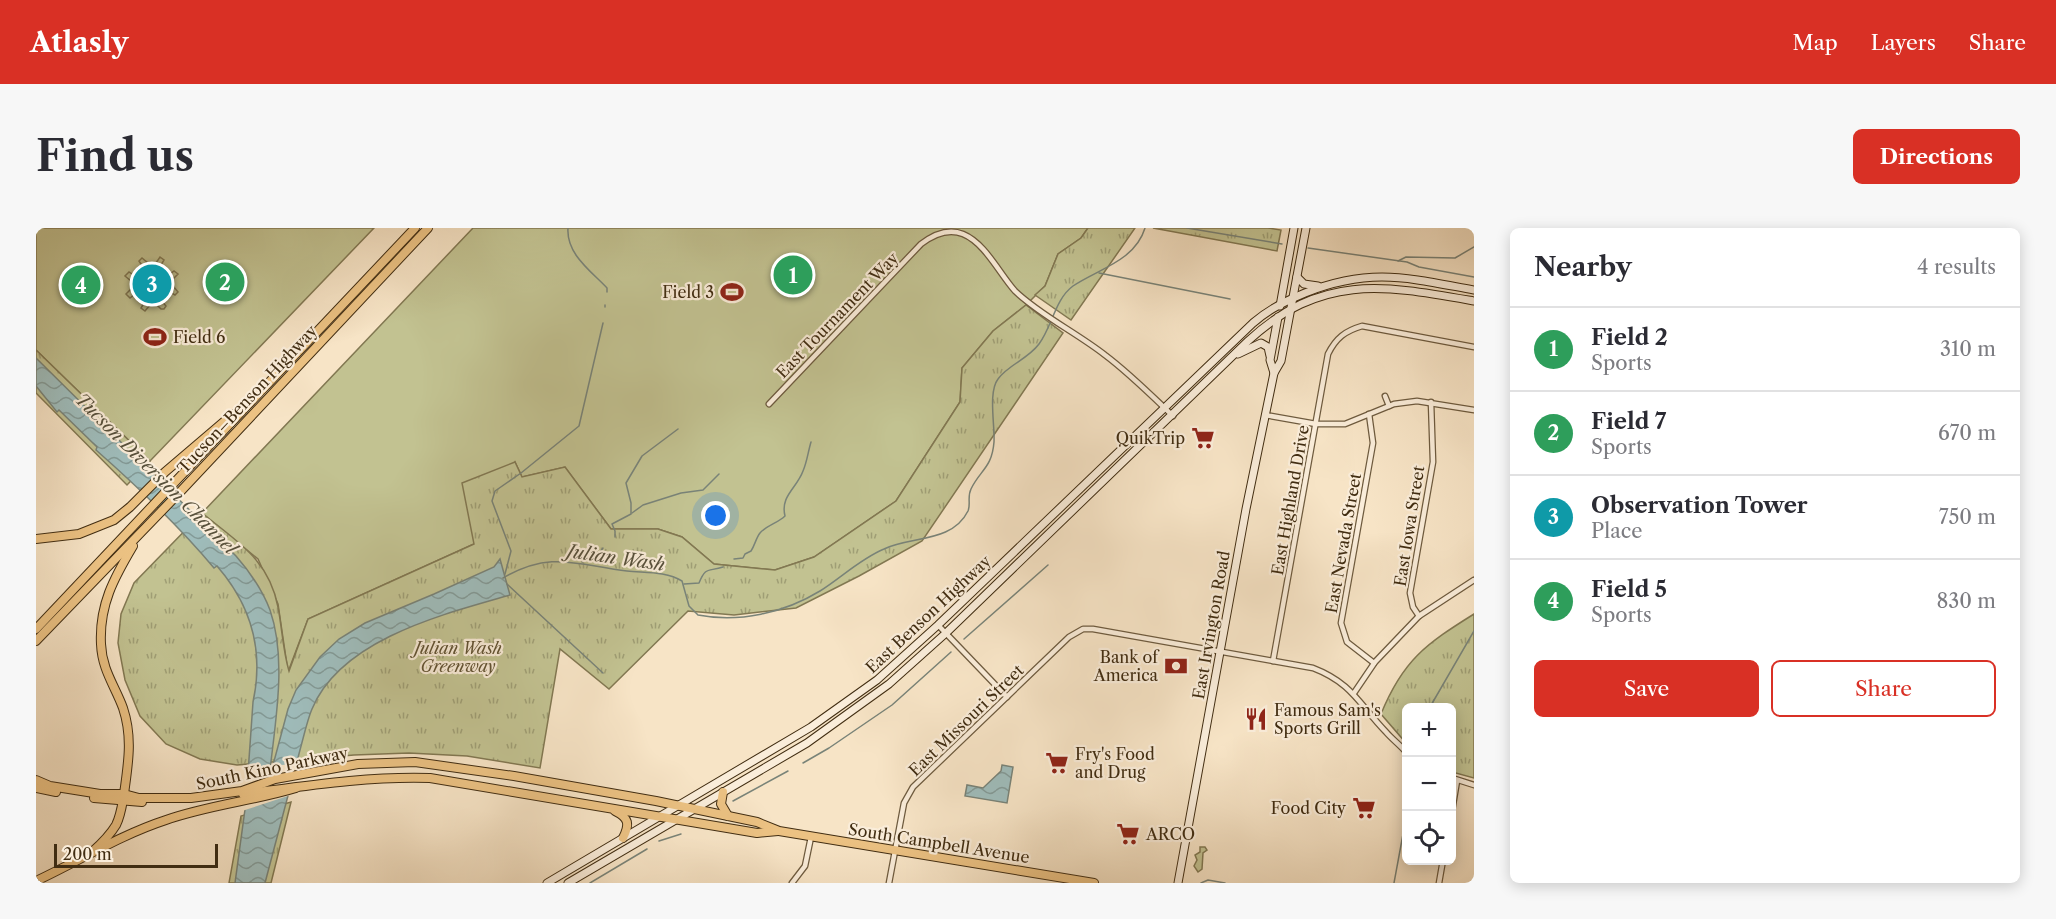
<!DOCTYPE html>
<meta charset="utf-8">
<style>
body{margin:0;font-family:"Libre Caslon Text",serif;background:#f7f7f7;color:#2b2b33}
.controls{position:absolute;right:18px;bottom:18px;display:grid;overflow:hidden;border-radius:9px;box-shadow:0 3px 15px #0003}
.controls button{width:54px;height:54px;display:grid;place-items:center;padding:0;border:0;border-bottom:2px solid #e1e1e2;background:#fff;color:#2b2b33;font:30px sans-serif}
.scale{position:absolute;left:18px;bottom:15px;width:164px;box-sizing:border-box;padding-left:6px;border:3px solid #412d12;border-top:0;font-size:16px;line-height:21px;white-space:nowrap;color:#412d12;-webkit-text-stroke:4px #faedda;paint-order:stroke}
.you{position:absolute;left:680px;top:288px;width:21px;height:21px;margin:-15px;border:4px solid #fff;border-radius:50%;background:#1a73e8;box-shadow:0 0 0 9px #1a73e833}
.badge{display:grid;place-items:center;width:39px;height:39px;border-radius:50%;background:#d93025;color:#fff;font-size:20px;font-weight:700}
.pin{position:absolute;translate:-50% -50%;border:3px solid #fff;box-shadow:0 2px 6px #0006}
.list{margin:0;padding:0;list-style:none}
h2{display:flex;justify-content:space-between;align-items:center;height:78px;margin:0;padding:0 24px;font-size:26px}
h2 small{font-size:20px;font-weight:400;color:#7c7c81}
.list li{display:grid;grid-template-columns:39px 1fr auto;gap:18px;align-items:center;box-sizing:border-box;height:84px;padding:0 24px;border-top:2px solid #e1e1e2}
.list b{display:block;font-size:22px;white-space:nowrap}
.list p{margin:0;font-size:20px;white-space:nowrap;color:#7c7c81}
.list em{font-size:20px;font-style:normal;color:#7c7c81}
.actions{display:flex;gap:12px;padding:18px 24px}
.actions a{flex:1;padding:14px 0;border:2px solid #d93025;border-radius:9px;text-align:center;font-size:21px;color:#d93025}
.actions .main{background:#d93025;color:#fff}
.icon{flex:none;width:33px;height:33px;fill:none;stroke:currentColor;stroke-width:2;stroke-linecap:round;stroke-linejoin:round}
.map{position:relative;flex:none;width:1438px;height:655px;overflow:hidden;border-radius:9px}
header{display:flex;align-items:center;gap:36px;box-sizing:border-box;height:84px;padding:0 30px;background:#d93025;color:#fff}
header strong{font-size:28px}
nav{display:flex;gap:33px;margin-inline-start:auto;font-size:21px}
.intro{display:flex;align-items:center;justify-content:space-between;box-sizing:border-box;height:144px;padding:0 36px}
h1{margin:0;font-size:42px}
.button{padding:15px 27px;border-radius:9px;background:#d93025;color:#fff;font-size:21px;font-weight:700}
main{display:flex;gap:36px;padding:0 36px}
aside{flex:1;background:#fff;border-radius:9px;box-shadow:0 3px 15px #0003}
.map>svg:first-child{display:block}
.green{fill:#c2c291;stroke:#827852;stroke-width:1.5}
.park{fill:url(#park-tufts);stroke:#827852;stroke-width:1.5}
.water{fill:url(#water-waves);stroke:#798378;stroke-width:1.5}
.pier{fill:#f7e4c6}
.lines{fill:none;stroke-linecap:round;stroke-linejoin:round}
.stream{stroke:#798378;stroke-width:1.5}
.minor-casing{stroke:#6e5b3f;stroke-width:7}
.secondary-casing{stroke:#412d12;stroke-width:9}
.primary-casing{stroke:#412d12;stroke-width:10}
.motorway-casing{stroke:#412d12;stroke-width:10}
.minor{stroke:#faedda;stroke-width:4.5}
.secondary{stroke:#faedda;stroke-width:7}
.primary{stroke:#ecc283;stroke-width:8}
.motorway{stroke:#ecc283;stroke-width:8}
.labels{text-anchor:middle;stroke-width:4.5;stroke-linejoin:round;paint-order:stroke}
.poi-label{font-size:16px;fill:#412d12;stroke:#faedda;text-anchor:end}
.street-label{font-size:16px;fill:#412d12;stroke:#faedda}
.park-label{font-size:16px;font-style:italic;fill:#615232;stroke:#faedda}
.water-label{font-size:18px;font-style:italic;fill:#58513c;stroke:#faedda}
</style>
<header>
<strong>Atlasly</strong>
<nav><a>Map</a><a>Layers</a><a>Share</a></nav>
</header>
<div class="intro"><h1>Find us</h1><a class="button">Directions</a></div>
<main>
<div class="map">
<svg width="1438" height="655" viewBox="0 0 1438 655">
<defs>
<pattern id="park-tufts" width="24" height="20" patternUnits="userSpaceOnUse" patternTransform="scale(1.5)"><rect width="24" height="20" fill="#c2c291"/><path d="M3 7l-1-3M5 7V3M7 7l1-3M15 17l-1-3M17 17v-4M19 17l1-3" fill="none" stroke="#9f9e75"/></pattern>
<pattern id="water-waves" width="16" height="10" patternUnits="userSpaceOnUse" patternTransform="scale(1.5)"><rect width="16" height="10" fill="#9fbdbc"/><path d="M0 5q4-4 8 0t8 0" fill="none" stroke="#839a97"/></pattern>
</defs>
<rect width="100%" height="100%" fill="#f7e4c6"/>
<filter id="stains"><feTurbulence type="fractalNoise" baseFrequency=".00333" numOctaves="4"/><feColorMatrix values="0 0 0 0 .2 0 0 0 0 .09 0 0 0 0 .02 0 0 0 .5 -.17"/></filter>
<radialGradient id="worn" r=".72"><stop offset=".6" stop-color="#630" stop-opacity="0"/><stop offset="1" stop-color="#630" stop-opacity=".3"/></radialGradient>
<g class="green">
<path d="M0 0H338L114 233 0 122Z"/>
<path d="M437 0H1052L1045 10 1022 26 1009 58 990 77 957 103 926 140 924 174 860 273 778 329 739 342 678 336 646 309 622 301H575L529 239 486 249 479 234 438 316 272 391 252 444 242 376 222 331 166 285Z"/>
<path d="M1164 619H1169L1171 622 1167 625 1166 641 1162 644 1158 638 1161 632 1159 627 1164 624Z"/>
</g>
<g class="park">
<path d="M1052 0H1099L1035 92 999 67 1009 58 1022 26 1045 10Z"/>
<path d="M1117 0H1232L1245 2 1241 23Z"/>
<path d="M124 29 128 32 122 42 130 49 138 43 142 46 136 52 137 58 142 64 139 67 130 61 123 70 130 78 128 81H125L120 76 114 77 109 83 105 80 111 70 103 63 94 70 90 66 95 61V53L89 48 93 44 102 50 109 42 103 33 106 30 112 35H120Z"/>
<path d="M990 77 1027 105 886 313 823 348 760 380 698 387 652 383 573 461 524 421 504 540 431 528 373 525 318 527 201 537 164 531 130 516 104 488 89 452 82 415 85 386 98 355 166 285C201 314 233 331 242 379 246 400 247 423 253 443L272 391 438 316 426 255 479 234 486 249 529 239 575 301H622L646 309 678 336 739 342 778 329 860 273 924 174 926 140 957 103Z"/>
<path d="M0 122 114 233 91 257 0 165Z"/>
<path d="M1438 386V550L1416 544V479H1370V515L1345 486C1367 432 1390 416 1438 386Z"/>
<path d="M255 574 235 655H193L205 588Z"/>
</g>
<g class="water">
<path d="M0 130 200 328C214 344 226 361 234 382 252 434 238 499 233 552L252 481 260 462 284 429 303 411 329 395 398 366 458 339 464 331 474 367C408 386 305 411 276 481 273 488 271 496 269 503L229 655H199L210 574 217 474C228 423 215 377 181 338L178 340C142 297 102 259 60 222L61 219 23 182 21 184 0 158Z"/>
<path d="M966 537 977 539 971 575 929 568 931 557 947 560 965 543Z"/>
</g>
<path class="pier" d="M263 536 255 567 206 583 210 539Z"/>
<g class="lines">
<g class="stream">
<path d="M532 0C530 26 555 43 571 60V64"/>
<path d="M1151 0 1246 16"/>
<path d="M1272 20 1371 34 1383 39 1438 49"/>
<path d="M1362 33 1370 29 1419 30 1438 19"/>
<path d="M1063 45 1194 71"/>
<path d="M569 79V77"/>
<path d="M596 285 607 277 645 265 667 262 683 246"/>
<path d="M579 309V303L576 296 595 286V275L590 255 606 228 642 201"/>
<path d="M698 331 707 330 709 326 715 323C719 317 720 310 724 305 731 297 742 295 749 288 744 268 761 260 767 243 771 234 772 224 775 214"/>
<path d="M546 334 562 327 567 320"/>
<path d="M469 346 475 323 456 273 459 263 485 245 543 198 567 95"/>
<path d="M467 350C515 322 541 337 591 343 608 345 630 343 646 353L653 378 662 387C703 395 748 385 784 363 805 350 824 331 848 321 875 308 916 315 932 283 935 276 931 269 935 261 944 242 956 240 958 214 959 197 952 164 962 151 972 137 992 131 1003 116 1016 99 1019 71 1037 58 1062 41 1099 33 1109 0"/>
<path d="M471 356 567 445"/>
<path d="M648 356 663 355C670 338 672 344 687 339"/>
<path d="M928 411 1012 337"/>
<path d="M1394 479 1438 403"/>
<path d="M1368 525 1367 530 1370 540"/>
<path d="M767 535 793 520 856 477 915 424"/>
<path d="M697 573 752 543"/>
<path d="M623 613 645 606"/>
<path d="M554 655 611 621"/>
<path d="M1165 655 1172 652 1189 655"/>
<path d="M1358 655 1370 590"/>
</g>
<g class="minor-casing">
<g id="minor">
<path d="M1349 168 1353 178"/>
<path d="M733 176 885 16C898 6 912 0 927 6 949 15 963 45 979 63 1004 87 1041 105 1069 127 1093 145 1115 167 1137 188"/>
<path d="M1333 186 1337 215 1305 395 1311 414 1338 435"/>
<path d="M1229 187 1280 196H1309L1358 176 1381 173 1438 182"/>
<path d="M1383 388 1377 379 1374 365 1397 234 1395 174"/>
<path d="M902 397 971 469"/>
<path d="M1237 433 1292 126C1300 110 1309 103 1326 98L1438 119"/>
<path d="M1318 465 1339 434 1383 388 1438 352"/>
<path d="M1416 550 1438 557"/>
<path d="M1416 583 1421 553"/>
<path d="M756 655 769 638 775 609"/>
<path d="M853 655 868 575 877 559 1033 409 1047 401H1057L1277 440C1316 455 1323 476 1350 504 1356 511 1364 517 1370 524"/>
<path d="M1403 655 1407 632"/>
</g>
</g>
<g class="secondary-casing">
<g id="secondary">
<path d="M1261 49 1268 56 1282 58"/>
<path d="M1244 78 1258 0"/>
<path d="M1202 126 1225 115 1232 119 1234 128"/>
<path d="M1238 145 1234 132 1242 89"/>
<path d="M511 655 775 499 841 452 902 397 1217 95C1233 81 1250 73 1269 65 1335 39 1372 50 1438 62"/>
<path d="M532 655 771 515 853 456 910 405 1212 113C1286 45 1347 57 1438 73"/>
<path d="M1142 655 1210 281 1238 145 1245 133 1270 0"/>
</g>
</g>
<g class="primary-casing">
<g id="primary">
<path d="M0 552 14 558 64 566H88L103 570H155L206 563 239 551 322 536 379 534 478 548 620 573 721 594 743 603 1058 655"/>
<path d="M0 560 20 564"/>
<path d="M687 564 685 576 692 588"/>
<path d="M207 566C269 558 331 548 394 550L721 605 742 603"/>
<path d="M58 570 106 574"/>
<path d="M579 583C593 590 594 596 587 610"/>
</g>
</g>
<g class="motorway-casing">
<g id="motorway">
<path d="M0 311 43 306 78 292 94 279 129 244 197 186"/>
<path d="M0 401 379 0"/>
<path d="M0 413 144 264 392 0"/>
<path d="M56 624C65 616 74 607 80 597 85 587 86 577 88 566 92 536 97 510 87 480 79 458 66 442 65 416 63 377 78 350 97 318"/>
<path d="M0 653C43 633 84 607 130 592 173 577 217 573 260 560"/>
</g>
</g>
<use href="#minor" class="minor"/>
<use href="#secondary" class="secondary"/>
<use href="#primary" class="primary"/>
<use href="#motorway" class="motorway"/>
</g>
<defs>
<g id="stadium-bare" transform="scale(1.8)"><path d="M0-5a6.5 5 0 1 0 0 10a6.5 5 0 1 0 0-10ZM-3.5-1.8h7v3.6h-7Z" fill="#8f2418" stroke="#faedda" stroke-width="2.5" paint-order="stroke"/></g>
<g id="supermarket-bare" transform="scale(1.8)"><path d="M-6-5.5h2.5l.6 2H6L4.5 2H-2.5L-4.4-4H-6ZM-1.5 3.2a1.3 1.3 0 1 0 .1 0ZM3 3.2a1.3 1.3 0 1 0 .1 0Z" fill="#8f2418" stroke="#faedda" stroke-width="2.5" paint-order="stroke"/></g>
<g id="bank-bare" transform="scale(1.8)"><path d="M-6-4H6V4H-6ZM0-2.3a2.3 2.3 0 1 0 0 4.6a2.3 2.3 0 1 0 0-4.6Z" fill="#8f2418" stroke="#faedda" stroke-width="2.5" paint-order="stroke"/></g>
<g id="restaurant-bare" transform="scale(1.8)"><path d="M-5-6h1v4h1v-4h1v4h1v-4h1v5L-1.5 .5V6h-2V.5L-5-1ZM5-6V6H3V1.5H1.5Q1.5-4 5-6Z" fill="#8f2418" stroke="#faedda" stroke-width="2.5" paint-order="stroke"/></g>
</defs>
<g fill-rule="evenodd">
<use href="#stadium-bare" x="696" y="64"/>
<use href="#stadium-bare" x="119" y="109"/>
<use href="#supermarket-bare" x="1167" y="210"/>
<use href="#bank-bare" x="1140" y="438"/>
<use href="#restaurant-bare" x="1220" y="491"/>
<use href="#supermarket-bare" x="1021" y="535"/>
<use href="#supermarket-bare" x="1328" y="580"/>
<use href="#supermarket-bare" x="1092" y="606"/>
</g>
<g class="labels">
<g class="poi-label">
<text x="678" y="70">Field 3</text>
<text x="137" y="115" text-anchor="start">Field 6</text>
<text x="1149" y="216">QuikTrip</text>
<text x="1122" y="435">Bank of<tspan x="1122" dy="18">America</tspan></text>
<text x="1238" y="488" text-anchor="start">Famous Sam's<tspan x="1238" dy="18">Sports Grill</tspan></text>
<text x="1039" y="532" text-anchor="start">Fry's Food<tspan x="1039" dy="18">and Drug</tspan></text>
<text x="1310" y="586">Food City</text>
<text x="1110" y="612" text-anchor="start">ARCO</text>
</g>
<g class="street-label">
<text transform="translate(801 87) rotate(-46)" y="6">East Tournament Way</text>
<text transform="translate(211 171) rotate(-47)" y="6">Tucson–Benson Highway</text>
<text transform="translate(1254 272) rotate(-80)" y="6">East Highland Drive</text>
<text transform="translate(1373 298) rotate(-81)" y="6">East Iowa Street</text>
<text transform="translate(1307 315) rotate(-80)" y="6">East Nevada Street</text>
<text transform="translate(892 386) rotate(-43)" y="6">East Benson Highway</text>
<text transform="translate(1175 397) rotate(-80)" y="6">East Irvington Road</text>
<text transform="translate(930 492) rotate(-44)" y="6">East Missouri Street</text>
<text transform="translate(236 540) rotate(-12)" y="6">South Kino Parkway</text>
<text transform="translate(903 615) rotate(9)" y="6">South Campbell Avenue</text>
</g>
<g class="park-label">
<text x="422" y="426">Julian Wash<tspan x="422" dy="18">Greenway</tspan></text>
</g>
<g class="water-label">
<text transform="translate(120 246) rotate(45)" y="6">Tucson Diversion Channel</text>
<text transform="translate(580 330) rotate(8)" y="6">Julian Wash</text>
</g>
</g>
<rect width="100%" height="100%" filter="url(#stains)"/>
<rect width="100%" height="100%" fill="url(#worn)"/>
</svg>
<div class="controls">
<button>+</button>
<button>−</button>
<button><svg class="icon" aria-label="locate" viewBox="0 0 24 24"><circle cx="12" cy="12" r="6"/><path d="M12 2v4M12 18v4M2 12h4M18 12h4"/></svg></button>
</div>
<div class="scale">200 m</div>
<div class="you"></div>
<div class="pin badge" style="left:757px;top:47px;background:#2e9e5b">1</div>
<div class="pin badge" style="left:189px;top:54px;background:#2e9e5b">2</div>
<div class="pin badge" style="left:116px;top:56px;background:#0f9aa8">3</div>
<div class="pin badge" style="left:45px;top:57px;background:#2e9e5b">4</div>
</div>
<aside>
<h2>Nearby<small>4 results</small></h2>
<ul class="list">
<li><span class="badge" style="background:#2e9e5b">1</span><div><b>Field 2</b><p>Sports</p></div><em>310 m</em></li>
<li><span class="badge" style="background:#2e9e5b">2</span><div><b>Field 7</b><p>Sports</p></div><em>670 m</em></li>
<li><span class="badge" style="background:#0f9aa8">3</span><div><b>Observation Tower</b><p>Place</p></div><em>750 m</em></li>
<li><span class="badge" style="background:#2e9e5b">4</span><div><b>Field 5</b><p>Sports</p></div><em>830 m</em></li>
</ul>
<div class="actions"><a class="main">Save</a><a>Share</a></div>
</aside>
</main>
